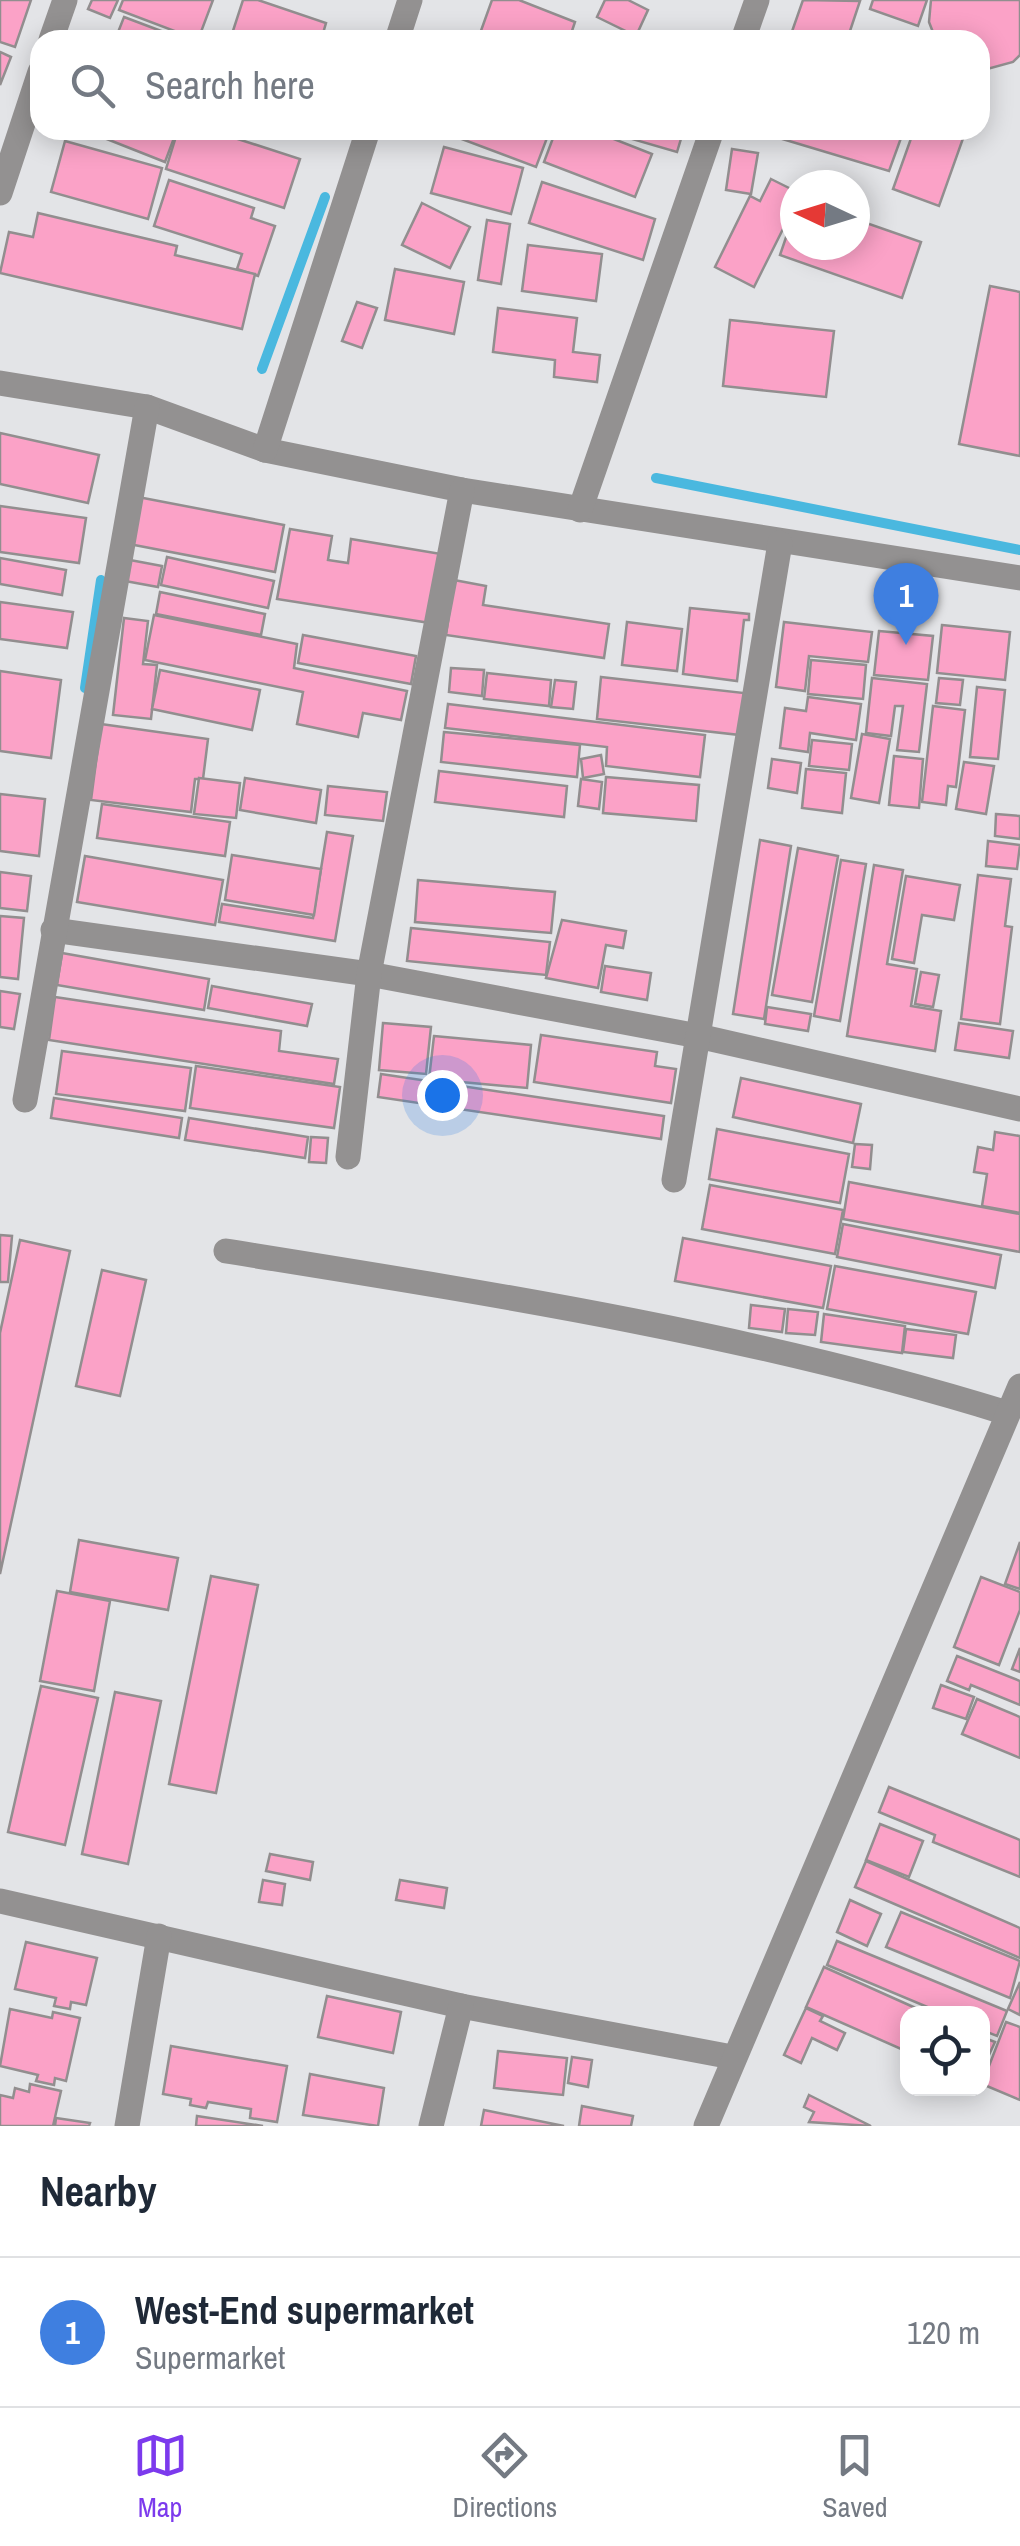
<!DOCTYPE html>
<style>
body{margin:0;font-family:"Archivo Narrow",sans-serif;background:#f2f2f3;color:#1f2937}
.controls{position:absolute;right:30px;bottom:30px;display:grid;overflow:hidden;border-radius:20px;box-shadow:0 5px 25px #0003}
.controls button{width:90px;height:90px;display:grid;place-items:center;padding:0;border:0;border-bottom:2px solid #e0e1e3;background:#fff;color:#1f2937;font:50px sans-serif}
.compass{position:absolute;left:780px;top:170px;width:90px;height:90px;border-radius:50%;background:#fff;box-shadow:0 5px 25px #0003;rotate:274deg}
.you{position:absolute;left:442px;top:1095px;width:35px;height:35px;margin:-25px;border:8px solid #fff;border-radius:50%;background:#1a73e8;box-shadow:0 0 0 15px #1a73e833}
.badge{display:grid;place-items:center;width:65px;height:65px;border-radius:50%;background:#7c3aed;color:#fff;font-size:32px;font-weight:700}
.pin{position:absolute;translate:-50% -82px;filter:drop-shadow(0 2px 5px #0008)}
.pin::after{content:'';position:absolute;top:52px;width:35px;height:30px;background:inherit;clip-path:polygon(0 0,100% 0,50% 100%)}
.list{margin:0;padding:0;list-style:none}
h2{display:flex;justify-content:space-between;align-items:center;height:130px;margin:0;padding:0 40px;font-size:42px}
h2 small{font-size:32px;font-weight:400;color:#747a83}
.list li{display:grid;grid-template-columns:65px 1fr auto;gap:30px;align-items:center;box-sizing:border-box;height:150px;padding:0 40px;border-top:2px solid #e0e1e3}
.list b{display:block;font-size:38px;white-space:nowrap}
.list p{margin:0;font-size:32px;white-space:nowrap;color:#747a83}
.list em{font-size:32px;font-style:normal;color:#747a83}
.icon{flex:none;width:55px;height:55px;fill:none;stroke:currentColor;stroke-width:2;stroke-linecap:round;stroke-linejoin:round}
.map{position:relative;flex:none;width:1020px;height:2126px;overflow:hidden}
.search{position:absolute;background:#fff;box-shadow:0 5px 25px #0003;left:30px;right:30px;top:30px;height:110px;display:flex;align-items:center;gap:25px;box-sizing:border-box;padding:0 35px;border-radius:30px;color:#747a83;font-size:38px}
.sheet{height:280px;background:#fff}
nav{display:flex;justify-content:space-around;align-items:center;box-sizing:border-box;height:140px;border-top:2px solid #e0e1e3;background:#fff;font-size:28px;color:#747a83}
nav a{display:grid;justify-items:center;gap:5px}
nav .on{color:#7c3aed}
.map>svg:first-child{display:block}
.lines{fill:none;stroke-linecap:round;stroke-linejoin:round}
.stream{stroke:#4ab8df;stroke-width:10}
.building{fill:#fba2c7;stroke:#928e8f;stroke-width:2.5}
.minor{stroke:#939191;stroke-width:25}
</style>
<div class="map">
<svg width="1020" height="2126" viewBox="0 0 1020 2126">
<rect width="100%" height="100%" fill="#e3e4e7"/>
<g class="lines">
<g class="stream">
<path d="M262 369 325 197"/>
<path d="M656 478 1020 550"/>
<path d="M85 688 101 580"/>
</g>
</g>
<g class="building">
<path d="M0 0H31L15 47 0 42Z"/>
<path d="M92 0H118L110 18 88 9Z"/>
<path d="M123 0H213L198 40 119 10Z"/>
<path d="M243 0H258L326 23 321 40H230Z"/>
<path d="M492 0H519L575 22 569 40 478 39Z"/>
<path d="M605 0H628L648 10 636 36 597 17Z"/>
<path d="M803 0 860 1 847 40H789Z"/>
<path d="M873 0H927L918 26 870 9Z"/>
<path d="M931 0H1020V55L1013 62 987 69 980 90V40H936L929 22Z"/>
<path d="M124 17 185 40H115Z"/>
<path d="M0 52 11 57 0 85Z"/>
<path d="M84 130H177L165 162Z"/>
<path d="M178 130H210L300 159 284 208 166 169Z"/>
<path d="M462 130H550L536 167 459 138Z"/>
<path d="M556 130H591L652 154 635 197 544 162Z"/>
<path d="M635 130H677L683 132 677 152 632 139Z"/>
<path d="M878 130 901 138 889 171 759 132Z"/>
<path d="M914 130H966L939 206 893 189Z"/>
<path d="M65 141 162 168 148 219 51 192Z"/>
<path d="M444 147 523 168 511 214 431 193Z"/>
<path d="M732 149 758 153 751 194 726 190Z"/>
<path d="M771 179 795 191V205L754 287 715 267 750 196 760 201Z"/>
<path d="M169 180 254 208 251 218 275 226 258 276 237 269 242 254 154 226Z"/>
<path d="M542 182 655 219 643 260 529 223Z"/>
<path d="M422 203 470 227 450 268 402 245Z"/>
<path d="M795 211V245H855V219L921 242 902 298 780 255Z"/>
<path d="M38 213 177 246 175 255 255 274 242 329 0 273 9 232 33 237Z"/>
<path d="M487 220 510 224 501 284 478 280Z"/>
<path d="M528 245 602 254 596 301 522 291Z"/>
<path d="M395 269 464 282 454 334 385 320Z"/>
<path d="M990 286 1020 292V456L959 444Z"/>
<path d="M357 302 377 308 362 348 342 341Z"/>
<path d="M498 308 577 318 573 352 600 355 597 382 554 377 555 360 493 352Z"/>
<path d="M730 320 834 331 826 397 723 386Z"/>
<path d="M0 433 99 455 88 503 0 484Z"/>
<path d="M138 497 284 525 275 572 129 544Z"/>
<path d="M0 506 86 518 79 563 0 552Z"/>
<path d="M290 529 332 536 328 560 348 563 351 539 441 554 430 623 277 599Z"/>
<path d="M167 557 274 581 268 608 161 585Z"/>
<path d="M0 558 66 570 62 595 0 584Z"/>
<path d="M130 560 162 566 158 587 125 581Z"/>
<path d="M454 580 486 586 483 605 609 624 604 658 446 635Z"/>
<path d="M160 592 265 614 261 635 156 614Z"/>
<path d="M0 602 73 612 67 648 0 639Z"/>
<path d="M690 608 749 614V620H744L737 681 683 674Z"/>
<path d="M154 615 297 644 294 668 407 691 401 720 363 713 358 737 297 724 303 692 145 660Z"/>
<path d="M124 618 148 621 143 664 157 665 151 719 113 715Z"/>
<path d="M627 622 682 629 677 671 622 665Z"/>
<path d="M784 622 872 632 868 662 809 656 805 691 776 687Z"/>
<path d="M942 625 1010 632 1005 680 937 673Z"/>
<path d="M879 631 933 636 928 680 874 675Z"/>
<path d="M303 635 416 656 411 684 298 663Z"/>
<path d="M811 660 866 665 863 699 808 694Z"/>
<path d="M451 668 484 670 482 696 449 692Z"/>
<path d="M160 670 260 690 252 730 152 709Z"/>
<path d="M0 671 61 680 51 758 0 751Z"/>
<path d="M487 673 551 680 549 706 484 699Z"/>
<path d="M601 677 744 693 740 735 597 719Z"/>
<path d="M872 678 927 684 919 752 897 750 903 706H895L891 736 866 733Z"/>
<path d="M939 678 963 680 960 705 936 703Z"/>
<path d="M555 680 576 682 573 709 551 707Z"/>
<path d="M977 687 1005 690 998 759 970 757Z"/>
<path d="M808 697 861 704 856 740 810 733 808 752 780 748 785 708 806 711Z"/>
<path d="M448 704 705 735 700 777 606 766 607 747 445 728Z"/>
<path d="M933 706 965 710 956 787 948 786 946 805 922 802Z"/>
<path d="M101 724 208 739 203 779H195L191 812 91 800Z"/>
<path d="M444 732 580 745 577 777 441 762Z"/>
<path d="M862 734 890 739 879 803 851 798Z"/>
<path d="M812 740 852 744 849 770 809 766Z"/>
<path d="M601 755 604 774 583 778 581 759Z"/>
<path d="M894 756 923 759 919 808 889 805Z"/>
<path d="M772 759 801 763 797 793 768 788Z"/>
<path d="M964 762 994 766 986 814 956 809Z"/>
<path d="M806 769 846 773 842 813 802 808Z"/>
<path d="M439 771 567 786 564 817 435 802Z"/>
<path d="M606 777 699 785 696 821 603 813Z"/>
<path d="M199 778 240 783 236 818 194 814Z"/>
<path d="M245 778 321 790 316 823 240 810Z"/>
<path d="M581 779 602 782 599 809 578 806Z"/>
<path d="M328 786 387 792 383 821 325 815Z"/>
<path d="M0 794 45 799 39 856 0 851Z"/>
<path d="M102 804 230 822 225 856 97 838Z"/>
<path d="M996 814 1020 816V839L995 836Z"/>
<path d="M327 832 353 836 335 941 219 922 222 904 313 918Z"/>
<path d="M760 840 791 846 764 1019 733 1014Z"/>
<path d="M988 841 1020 845 1017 869 986 866Z"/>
<path d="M798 848 838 856 812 1002 772 995Z"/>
<path d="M232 855 321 869 314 915 225 900Z"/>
<path d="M85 856 223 880 215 925 77 902Z"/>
<path d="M841 860 866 864 840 1021 814 1016Z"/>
<path d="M874 865 903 870 887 964 917 969 911 1006 941 1011 935 1051 847 1036Z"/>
<path d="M0 872 31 876 27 911 0 908Z"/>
<path d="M978 875 1011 879 1005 926 1012 927 1000 1024 961 1019Z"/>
<path d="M906 876 960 885 954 920 922 915 914 963 892 959Z"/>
<path d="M418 880 555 892 551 933 415 922Z"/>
<path d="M0 916 24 918 18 979 0 977Z"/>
<path d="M562 920 626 931 623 948 606 945 598 988 546 978Z"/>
<path d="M411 928 550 942 546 975 407 961Z"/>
<path d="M62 953 209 979 204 1010 57 985Z"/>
<path d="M605 966 651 973 647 1000 601 992Z"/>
<path d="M921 972 939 975 933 1007 915 1004Z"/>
<path d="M212 986 312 1004 307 1026 208 1008Z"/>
<path d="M0 991 20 994 14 1029 0 1027Z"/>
<path d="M55 997 281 1031 279 1051 338 1059 334 1084 49 1040Z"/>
<path d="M767 1007 811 1014 808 1031 765 1024Z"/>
<path d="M383 1023 431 1027 426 1074 379 1070Z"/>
<path d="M959 1023 1013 1031 1009 1058 955 1050Z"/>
<path d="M541 1035 657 1052 655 1066 676 1069 671 1103 534 1082Z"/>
<path d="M434 1036 531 1045 527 1088 429 1079Z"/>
<path d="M62 1051 191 1068 185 1111 56 1094Z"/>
<path d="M196 1066 340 1087 334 1128 190 1108Z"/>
<path d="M381 1074 664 1116 661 1139 378 1097Z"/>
<path d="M741 1078 861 1104 853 1143 733 1117Z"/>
<path d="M54 1098 182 1118 179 1138 51 1118Z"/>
<path d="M189 1118 308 1137 305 1158 185 1140Z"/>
<path d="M717 1129 849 1154 840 1203 709 1179Z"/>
<path d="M995 1132 1020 1136V1213L982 1206 987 1174 974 1172 978 1147 993 1150Z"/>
<path d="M311 1137 328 1138 326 1163 309 1162Z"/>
<path d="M855 1144 872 1145 870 1169 852 1167Z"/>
<path d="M849 1182 1020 1214V1252L843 1219Z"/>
<path d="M710 1185 843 1210 835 1254 702 1229Z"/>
<path d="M843 1224 1001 1255 995 1288 837 1257Z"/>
<path d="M0 1235 12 1236 8 1282H0Z"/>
<path d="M683 1238 831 1266 823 1308 675 1281Z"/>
<path d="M20 1240 70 1251 0 1574V1333Z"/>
<path d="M835 1266 976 1292 968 1334 827 1309Z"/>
<path d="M102 1270 146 1280 120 1396 76 1386Z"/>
<path d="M751 1305 785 1309 782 1332 749 1328Z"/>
<path d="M788 1309 818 1312 815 1335 786 1333Z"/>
<path d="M824 1314 905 1326 902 1353 821 1342Z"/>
<path d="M906 1329 956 1335 953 1358 903 1352Z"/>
<path d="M79 1540 178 1558 168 1610 70 1592Z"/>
<path d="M1020 1542V1589L1005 1584Z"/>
<path d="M211 1576 258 1585 216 1793 169 1784Z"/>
<path d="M981 1577 1020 1592V1610L999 1665 954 1647Z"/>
<path d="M57 1591 110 1601 94 1691 40 1681Z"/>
<path d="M1020 1648V1672L1012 1669Z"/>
<path d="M957 1656 1020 1681V1705L971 1685 969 1690 947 1681Z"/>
<path d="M941 1685 974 1697 966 1719 933 1708Z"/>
<path d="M41 1686 98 1698 65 1845 8 1832Z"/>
<path d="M115 1692 161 1701 128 1864 82 1854Z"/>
<path d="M977 1699 1020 1717V1758L962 1734Z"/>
<path d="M889 1787 1020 1840V1877L933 1842 935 1835 879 1812Z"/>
<path d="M880 1824 923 1841 909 1877 866 1860Z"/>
<path d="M270 1854 313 1862 310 1880 266 1871Z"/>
<path d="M866 1861 1020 1928V1958L855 1887Z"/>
<path d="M263 1880 285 1884 282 1905 259 1902Z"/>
<path d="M400 1880 447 1888 444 1908 396 1900Z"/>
<path d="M850 1900 881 1914 867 1946 837 1932Z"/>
<path d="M901 1912 1020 1961 1010 1998 886 1947Z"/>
<path d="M837 1941 1007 2011 997 2036 982 2030V2014H944L827 1965Z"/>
<path d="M26 1942 97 1958 86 2005 71 2002 70 2009 54 2006 56 1998 15 1989Z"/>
<path d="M824 1967 929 2014H908V2052L806 2007Z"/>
<path d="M1020 1982V2015L1008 2009Z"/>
<path d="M327 1996 401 2012 393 2053 318 2037Z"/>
<path d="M806 2008 823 2016 820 2021 845 2033 837 2050 812 2038 801 2063 784 2055Z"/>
<path d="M10 2009 52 2018 53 2012 80 2018 66 2081 55 2078 54 2085 36 2081 38 2075 0 2066Z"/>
<path d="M1006 2022 1020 2027V2100L982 2084Z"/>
<path d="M982 2037 995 2042 982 2070Z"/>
<path d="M171 2046 287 2066 277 2122 250 2118 251 2109 208 2102 206 2108 190 2105 191 2099 163 2094Z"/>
<path d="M498 2051 567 2058 563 2095 494 2088Z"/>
<path d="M572 2057 592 2060 588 2087 568 2083Z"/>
<path d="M310 2074 384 2088 378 2126 303 2115Z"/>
<path d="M30 2084 61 2091 53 2126H0V2095L13 2098 15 2088 29 2092Z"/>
<path d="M809 2095 871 2126 809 2122 814 2112 804 2107Z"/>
<path d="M582 2106 633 2116 631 2126H579Z"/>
<path d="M484 2110 564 2126H481Z"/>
<path d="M197 2116 263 2126H196Z"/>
<path d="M56 2118 90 2123 89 2126H55Z"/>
</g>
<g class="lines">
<g class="minor">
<path d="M51 40 65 0"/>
<path d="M397 40 410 0"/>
<path d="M743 40 757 0"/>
<path d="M0 193 40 72"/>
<path d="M0 383 147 407 265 450 462 490 1020 578"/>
<path d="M265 450 368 130"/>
<path d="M580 510 712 130"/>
<path d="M53 930 369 974 698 1036 1020 1109"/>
<path d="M25 1100 147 407"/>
<path d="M348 1157 369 974 462 490"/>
<path d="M674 1180 780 543"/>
<path d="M226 1251C488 1293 753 1334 1007 1413"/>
<path d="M0 1901 461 2006 732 2057"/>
<path d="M127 2126 159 1936"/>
<path d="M431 2126 461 2006"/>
<path d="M706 2126 1020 1386"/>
</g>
</g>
</svg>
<div class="controls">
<button><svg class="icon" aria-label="locate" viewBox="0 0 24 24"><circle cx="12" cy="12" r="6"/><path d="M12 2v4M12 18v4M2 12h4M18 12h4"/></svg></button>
</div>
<svg class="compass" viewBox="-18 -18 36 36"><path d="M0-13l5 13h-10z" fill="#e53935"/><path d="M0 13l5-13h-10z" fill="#747a83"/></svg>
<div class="you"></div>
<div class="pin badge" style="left:906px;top:645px;background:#3f7fe0">1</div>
<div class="search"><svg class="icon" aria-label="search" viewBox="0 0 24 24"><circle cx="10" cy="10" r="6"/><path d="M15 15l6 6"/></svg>Search here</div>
</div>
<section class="sheet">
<h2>Nearby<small></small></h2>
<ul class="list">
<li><span class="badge" style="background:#3f7fe0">1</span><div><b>West-End supermarket</b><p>Supermarket</p></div><em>120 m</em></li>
</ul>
</section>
<nav>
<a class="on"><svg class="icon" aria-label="map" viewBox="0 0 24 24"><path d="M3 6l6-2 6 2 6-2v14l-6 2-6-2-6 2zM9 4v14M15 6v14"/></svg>Map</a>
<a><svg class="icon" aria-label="directions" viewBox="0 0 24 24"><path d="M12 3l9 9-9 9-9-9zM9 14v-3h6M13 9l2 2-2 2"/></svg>Directions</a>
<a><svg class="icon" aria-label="saved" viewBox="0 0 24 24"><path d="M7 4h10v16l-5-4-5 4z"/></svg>Saved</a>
</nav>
